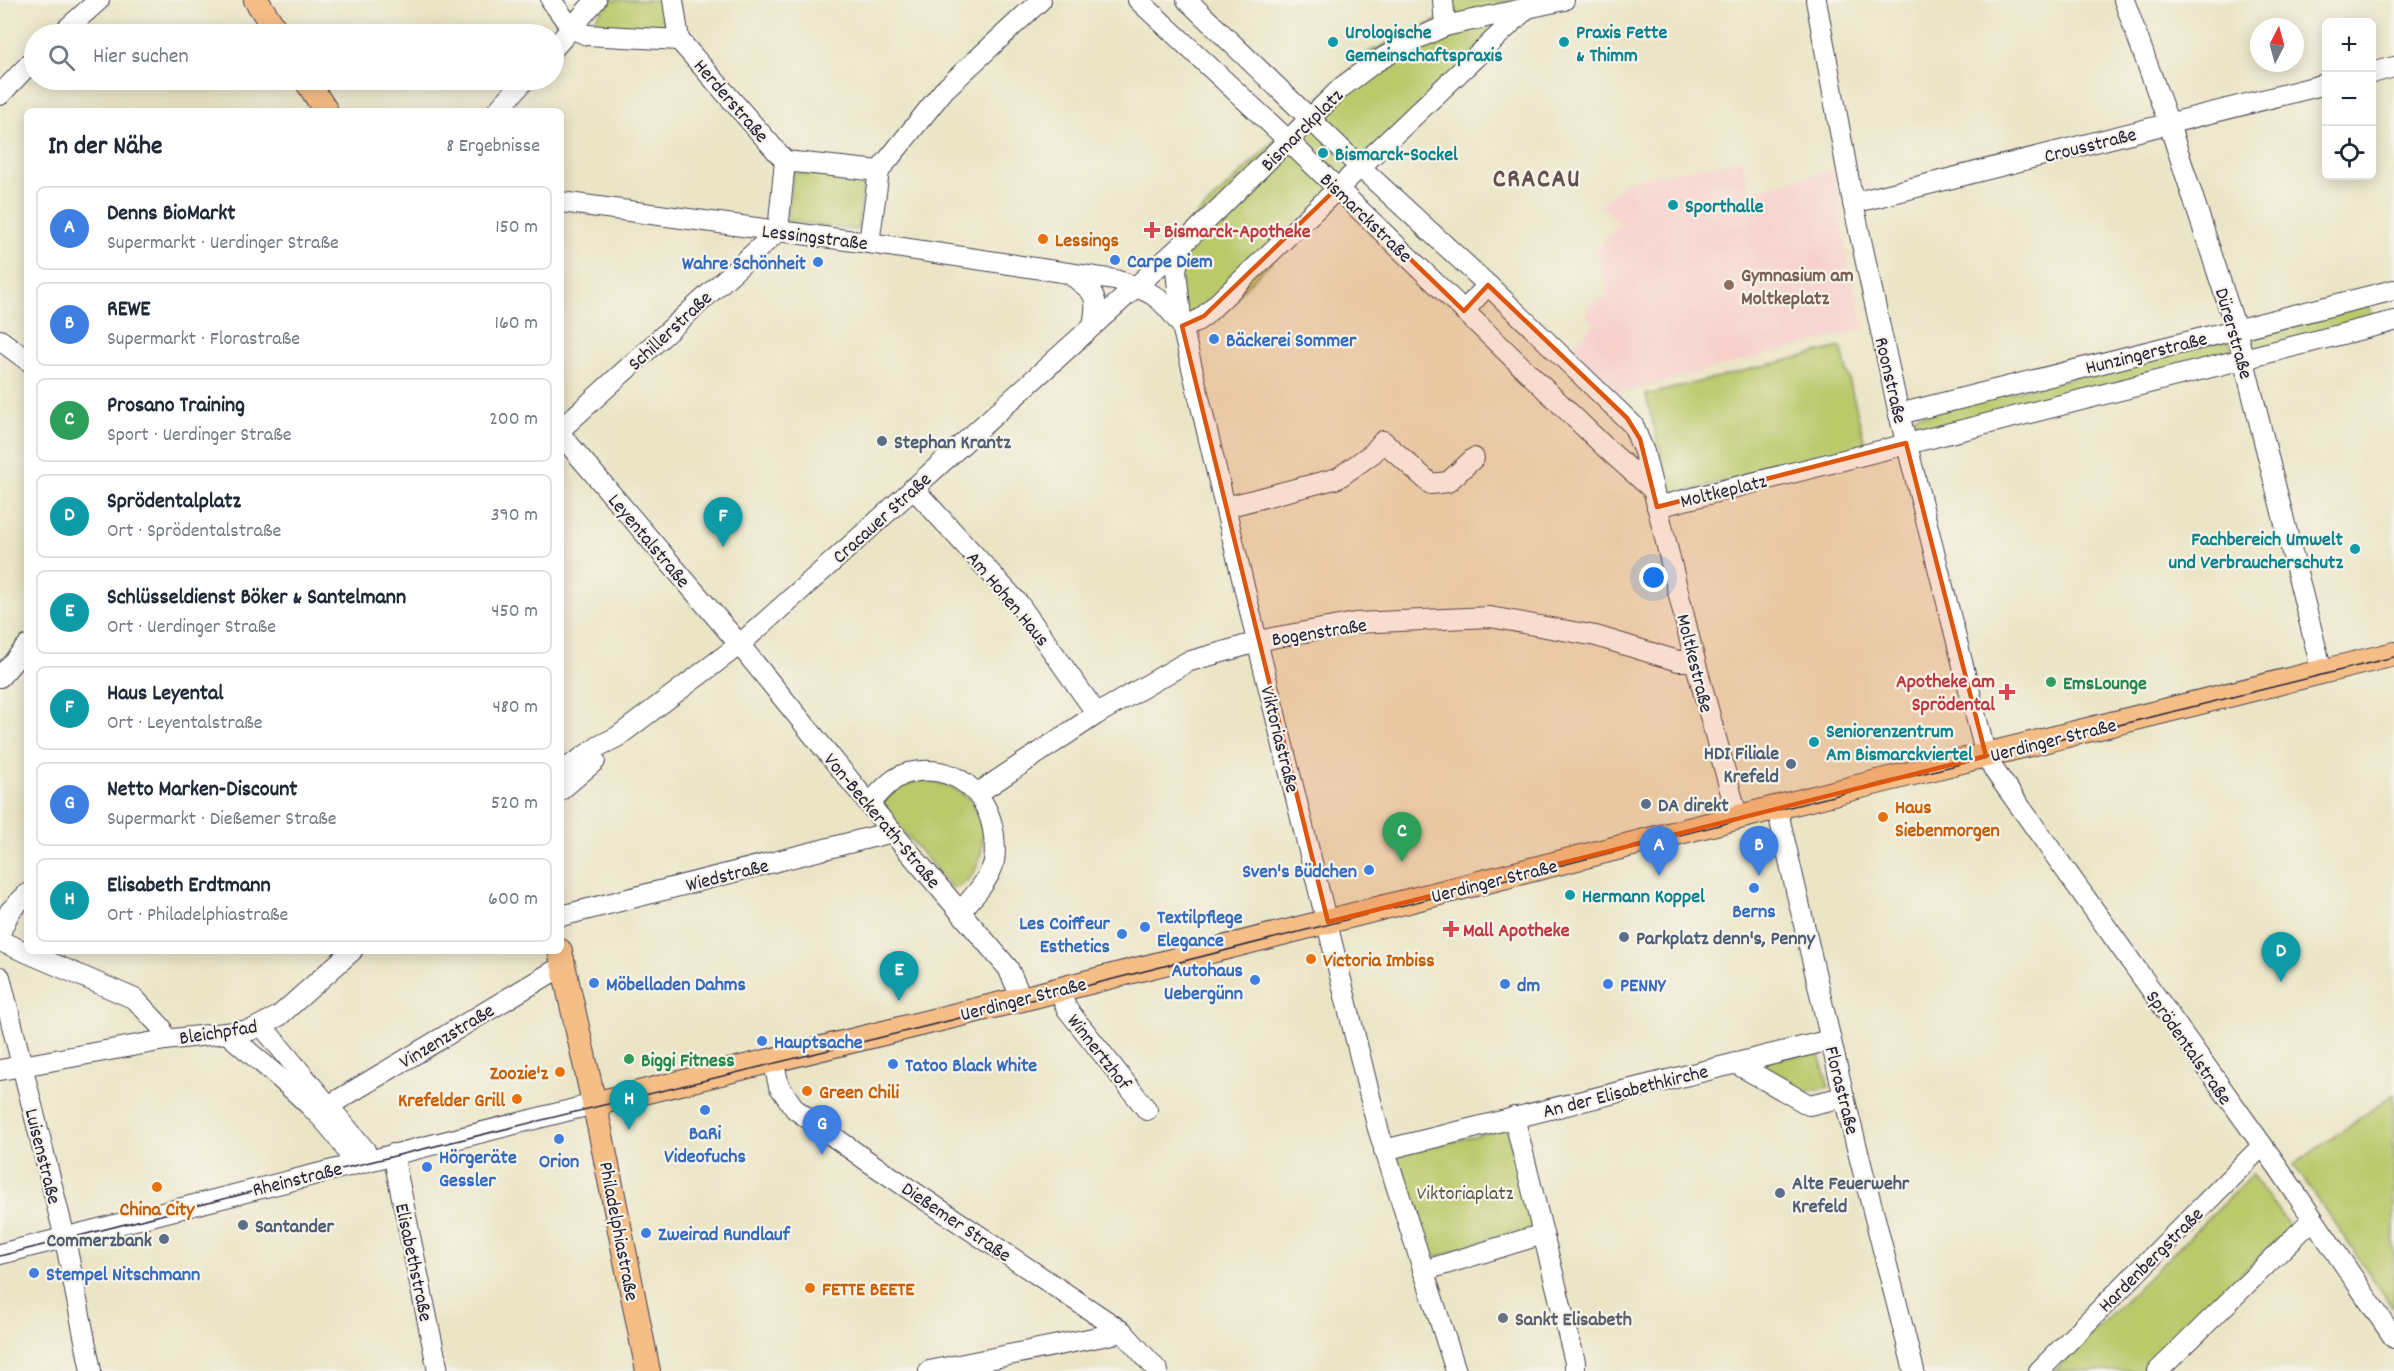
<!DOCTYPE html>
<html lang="de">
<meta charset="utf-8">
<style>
body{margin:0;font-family:Dekko,sans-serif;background:#f2f2f3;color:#1f2937}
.controls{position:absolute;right:18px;top:18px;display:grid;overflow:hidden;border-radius:9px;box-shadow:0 3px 15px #0003}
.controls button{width:54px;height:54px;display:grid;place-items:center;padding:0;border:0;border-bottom:2px solid #e0e1e3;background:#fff;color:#1f2937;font:30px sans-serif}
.compass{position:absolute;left:2250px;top:18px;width:54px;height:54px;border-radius:50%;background:#fff;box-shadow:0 3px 15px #0003;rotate:6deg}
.you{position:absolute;left:1654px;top:578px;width:21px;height:21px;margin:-15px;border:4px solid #fff;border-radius:50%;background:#1a73e8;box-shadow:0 0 0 9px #1a73e833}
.badge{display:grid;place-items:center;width:39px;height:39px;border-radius:50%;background:#111827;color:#fff;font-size:20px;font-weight:700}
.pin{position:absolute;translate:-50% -50px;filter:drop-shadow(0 2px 3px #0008)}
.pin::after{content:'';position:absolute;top:32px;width:21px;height:18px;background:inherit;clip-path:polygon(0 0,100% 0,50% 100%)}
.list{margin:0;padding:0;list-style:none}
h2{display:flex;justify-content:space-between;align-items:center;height:78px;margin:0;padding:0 24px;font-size:26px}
h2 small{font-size:20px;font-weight:400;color:#747a83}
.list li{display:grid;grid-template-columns:39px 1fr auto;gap:18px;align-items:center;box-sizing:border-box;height:84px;margin:0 12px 12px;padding:0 12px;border:2px solid #e0e1e3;border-radius:9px}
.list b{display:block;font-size:22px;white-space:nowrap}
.list p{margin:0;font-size:20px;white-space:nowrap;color:#747a83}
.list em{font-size:20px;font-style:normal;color:#747a83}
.icon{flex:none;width:33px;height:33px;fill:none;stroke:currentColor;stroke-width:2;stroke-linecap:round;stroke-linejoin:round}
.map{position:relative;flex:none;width:2394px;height:1371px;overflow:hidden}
.search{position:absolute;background:#fff;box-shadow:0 3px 15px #0003;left:24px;top:24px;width:540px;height:66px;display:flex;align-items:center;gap:15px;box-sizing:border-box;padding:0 21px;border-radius:33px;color:#747a83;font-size:22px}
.panel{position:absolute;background:#fff;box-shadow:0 3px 15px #0003;left:24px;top:108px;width:540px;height:846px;border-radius:9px}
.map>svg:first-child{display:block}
.built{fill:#f7d0cc}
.green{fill:#bac96b;stroke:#6e7653;stroke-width:1.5}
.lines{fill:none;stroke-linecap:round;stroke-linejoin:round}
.minor-casing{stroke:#403f50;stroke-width:22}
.major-casing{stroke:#403f50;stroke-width:26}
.minor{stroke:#fff;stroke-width:20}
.major{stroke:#f6be87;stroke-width:24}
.tram{stroke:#22223b;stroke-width:1.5}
.marked{fill:#de560e;fill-opacity:0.2;stroke:#de560e;stroke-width:4.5;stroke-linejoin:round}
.culture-dot{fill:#0f9aa8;stroke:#f7f3e8;stroke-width:2}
.health-dot{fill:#e0444e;stroke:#f7f3e8;stroke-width:2}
.food-dot{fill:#e8710a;stroke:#f7f3e8;stroke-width:2}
.shop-dot{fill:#3f7fe0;stroke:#f7f3e8;stroke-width:2}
.education-dot{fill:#8d6e63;stroke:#f7f3e8;stroke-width:2}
.service-dot{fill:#5c6f8a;stroke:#f7f3e8;stroke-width:2}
.leisure-dot{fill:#2e9e5b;stroke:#f7f3e8;stroke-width:2}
.worship-dot{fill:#6b7280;stroke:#f7f3e8;stroke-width:2}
.labels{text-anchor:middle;stroke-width:4.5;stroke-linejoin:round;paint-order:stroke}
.culture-label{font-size:20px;font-weight:bold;fill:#0d838f;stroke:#f7f3e8;text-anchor:start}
.street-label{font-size:20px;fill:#22223b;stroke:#f7f3e8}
.health-label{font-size:20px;font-weight:bold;fill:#be3a42;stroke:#f7f3e8;text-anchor:start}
.food-label{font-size:20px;font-weight:bold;fill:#c56008;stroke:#f7f3e8;text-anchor:start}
.shop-label{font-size:20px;font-weight:bold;fill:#366cbe;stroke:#f7f3e8;text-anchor:start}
.education-label{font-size:20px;font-weight:bold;fill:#785e54;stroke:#f7f3e8;text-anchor:start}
.service-label{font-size:20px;font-weight:bold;fill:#4e5e75;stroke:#f7f3e8;text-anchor:start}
.leisure-label{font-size:20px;font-weight:bold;fill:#27864d;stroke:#f7f3e8;text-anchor:start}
.park-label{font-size:20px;fill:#505449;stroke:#f7f3e8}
.worship-label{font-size:20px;font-weight:bold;fill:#5b616d;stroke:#f7f3e8;text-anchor:start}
.district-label{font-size:26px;font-weight:bold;letter-spacing:1.5px;fill:#645251;stroke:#f7f3e8}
</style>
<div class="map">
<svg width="2394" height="1371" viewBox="0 0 2394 1371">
<rect width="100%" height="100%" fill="#f7f3e8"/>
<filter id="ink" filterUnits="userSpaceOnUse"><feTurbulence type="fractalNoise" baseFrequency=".0167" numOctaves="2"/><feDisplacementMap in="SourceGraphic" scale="12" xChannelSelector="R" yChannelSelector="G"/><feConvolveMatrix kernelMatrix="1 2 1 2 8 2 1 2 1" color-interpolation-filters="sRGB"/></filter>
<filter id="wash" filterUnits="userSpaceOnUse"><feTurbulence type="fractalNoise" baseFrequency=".008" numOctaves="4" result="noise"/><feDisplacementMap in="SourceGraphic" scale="24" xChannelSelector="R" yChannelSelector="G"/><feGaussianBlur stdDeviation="1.35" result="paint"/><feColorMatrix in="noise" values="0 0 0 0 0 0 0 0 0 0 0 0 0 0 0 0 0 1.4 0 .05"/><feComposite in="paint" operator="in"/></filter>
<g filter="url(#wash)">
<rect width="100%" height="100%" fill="#ebe5c6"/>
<path class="built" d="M1742 160 1749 191 1833 170 1850 272 1865 329 1613 395 1570 349 1595 324 1585 314 1597 301 1608 297 1597 249 1620 224 1602 205 1627 181Z"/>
<g class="green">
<path d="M612 0H661L666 30 590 24Z"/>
<path d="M1440 0H1520L1375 161 1195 336 1165 290 1172 239 1367 53 1442 18Z"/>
<path d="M793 172 864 180 858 230 787 222Z"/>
<path d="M2369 302 2373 320 2252 349 2249 346 2247 336Z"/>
<path d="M2229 340 2232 350 2230 354 1918 433 1914 416Z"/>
<path d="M1841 347 1866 448 1671 495 1646 395Z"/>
<path d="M917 780C937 783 957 784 971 802 991 826 985 879 953 889L885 810 883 803 889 793Z"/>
<path d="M1818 1052 1829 1087 1798 1093 1760 1073 1766 1060Z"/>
<path d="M2394 1094V1309L2294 1165Z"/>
<path d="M1506 1128 1533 1227 1521 1235 1516 1231 1441 1255 1430 1261 1397 1158 1399 1155Z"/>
<path d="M2252 1175 2290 1227 2143 1371H2054Z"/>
</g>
</g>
<g filter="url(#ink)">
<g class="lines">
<g class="minor-casing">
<g id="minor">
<path d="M551 0 571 28 587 35 679 40"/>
<path d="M673 0 679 40"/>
<path d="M1138 0 1275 128 1607 449 1653 490"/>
<path d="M1187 0 1359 166 1488 285 1633 425 1644 452 1695 661 1738 819"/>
<path d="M1443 0 1445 26"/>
<path d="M1816 0 1853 203 1899 414 1986 756 1996 773 2278 1167 2394 1338"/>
<path d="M2124 0 2169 124 2236 329 2322 672"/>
<path d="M61 34 99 0"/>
<path d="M679 40 785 161"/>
<path d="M554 48 596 0"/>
<path d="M2372 73 2394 67"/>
<path d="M0 95 34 59"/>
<path d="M497 111 525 80"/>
<path d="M879 171 944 90 1041 0"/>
<path d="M561 202 869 243 1115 280C1150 291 1159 294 1181 325"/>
<path d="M1853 203 2326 84"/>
<path d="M1183 244 1176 270 1182 326 1257 641 1378 1129 1456 1371"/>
<path d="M1071 275C1095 292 1099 296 1093 325"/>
<path d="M1464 311 1488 285"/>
<path d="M1182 326 1194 323 1204 316 1524 11"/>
<path d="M0 340 27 360"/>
<path d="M1899 414 2394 290"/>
<path d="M561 429 778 231 785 161 879 171 869 243"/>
<path d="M561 435 734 638 892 832 1008 968 1022 999"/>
<path d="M913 488 1019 604 1097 714"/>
<path d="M1226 507 1338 478 1373 453 1383 441 1431 484 1448 482 1474 458"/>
<path d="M1657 507 2394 321"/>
<path d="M0 677 27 646"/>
<path d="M561 772 599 746 617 737 739 645 850 546 1183 244 1342 87 1374 63 1408 43 1445 26 1564 0"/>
<path d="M561 790 595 761"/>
<path d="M978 793 1097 714 1187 662 1272 638 1355 623 1490 617 1596 636 1678 661H1695"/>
<path d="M869 804C880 793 892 777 908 773 953 762 989 792 994 836 995 845 996 859 992 868 985 885 972 898 960 912"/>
<path d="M1777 808 1844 1097 1914 1371"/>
<path d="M561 916 892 832"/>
<path d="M0 933 10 911 27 894"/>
<path d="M0 941 135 999 161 1027 165 1040"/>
<path d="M0 977 64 1234 91 1371"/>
<path d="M1058 989 1067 1009 1147 1110"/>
<path d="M262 1026 365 1150 368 1160"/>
<path d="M227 1033C259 1062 342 1124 352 1164"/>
<path d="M773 1060 779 1086 795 1109 866 1160 1123 1332 1158 1371"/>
<path d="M1735 1063 1809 1105 1844 1097"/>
<path d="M0 1070 165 1040 251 1030 279 1016 352 951"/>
<path d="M328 1106 564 965"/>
<path d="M1514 1117 1575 1362V1371"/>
<path d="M1384 1150 1830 1040"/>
<path d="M393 1154 438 1371"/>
<path d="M0 1254 594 1104"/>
<path d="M1423 1271 1543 1234"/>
<path d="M929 1371 1123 1332"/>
<path d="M2039 1371 2261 1147"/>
<path d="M2158 1371 2313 1219"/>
</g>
</g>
<g class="major-casing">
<g id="major">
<path d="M256 0 278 34"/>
<path d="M306 80 326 111"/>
<path d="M560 951 600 1130 648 1371"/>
<path d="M594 1104 1022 999 1869 784 2394 654"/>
</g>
</g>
<use href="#minor" class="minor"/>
<use href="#major" class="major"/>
<path class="tram" d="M0 1256 333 1171 948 1021 1900 779 2394 657"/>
</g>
</g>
<path class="marked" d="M1337 188 1464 311 1488 285 1627 418 1640 439 1657 507 1906 443 1986 756 1328 922 1182 326 1204 316Z"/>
<g class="culture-dot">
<circle cx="1333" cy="42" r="6"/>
<circle cx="1564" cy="42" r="6"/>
<circle cx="1323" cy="153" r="6"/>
<circle cx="1673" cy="205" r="6"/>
<circle cx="2355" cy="549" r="6"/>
<circle cx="1814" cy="742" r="6"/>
<circle cx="1570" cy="895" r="6"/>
</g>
<g class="health-dot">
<path d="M1149 221h6v6h6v6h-6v6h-6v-6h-6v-6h6z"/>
<path d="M2004 683h6v6h6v6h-6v6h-6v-6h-6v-6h6z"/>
<path d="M1448 920h6v6h6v6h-6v6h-6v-6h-6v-6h6z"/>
</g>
<g class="food-dot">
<circle cx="1043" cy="239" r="6"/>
<circle cx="1883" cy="817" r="6"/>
<circle cx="1311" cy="959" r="6"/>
<circle cx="560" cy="1072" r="6"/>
<circle cx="807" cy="1091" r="6"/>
<circle cx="517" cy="1099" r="6"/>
<circle cx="157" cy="1187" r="6"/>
<circle cx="810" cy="1288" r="6"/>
</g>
<g class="shop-dot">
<circle cx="1115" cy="260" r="6"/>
<circle cx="818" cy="262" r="6"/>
<circle cx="1214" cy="339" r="6"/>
<circle cx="1369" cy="870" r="6"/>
<circle cx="1754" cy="888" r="6"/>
<circle cx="1145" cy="927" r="6"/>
<circle cx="1122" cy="934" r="6"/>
<circle cx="1255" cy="980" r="6"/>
<circle cx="594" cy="983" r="6"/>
<circle cx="1505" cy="984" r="6"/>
<circle cx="1608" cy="984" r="6"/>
<circle cx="762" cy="1041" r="6"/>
<circle cx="893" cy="1064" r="6"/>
<circle cx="705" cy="1110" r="6"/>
<circle cx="559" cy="1139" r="6"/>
<circle cx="427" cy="1167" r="6"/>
<circle cx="646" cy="1233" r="6"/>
<circle cx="34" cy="1273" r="6"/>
</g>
<circle class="education-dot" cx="1729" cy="285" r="6"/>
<g class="service-dot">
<circle cx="882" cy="441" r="6"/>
<circle cx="1791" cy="764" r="6"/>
<circle cx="1646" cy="804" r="6"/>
<circle cx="1624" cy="937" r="6"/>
<circle cx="1780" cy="1193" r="6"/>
<circle cx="243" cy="1225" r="6"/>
<circle cx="164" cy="1239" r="6"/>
</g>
<g class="leisure-dot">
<circle cx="2051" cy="682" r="6"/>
<circle cx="629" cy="1059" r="6"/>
</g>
<circle class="worship-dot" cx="1503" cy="1318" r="6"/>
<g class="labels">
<g class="culture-label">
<text x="1345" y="38">Urologische<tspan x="1345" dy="23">Gemeinschaftspraxis</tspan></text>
<text x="1576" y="38">Praxis Fette<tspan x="1576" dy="23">&amp; Thimm</tspan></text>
<text x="1335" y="160">Bismarck-Sockel</text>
<text x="1685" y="212">Sporthalle</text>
<text x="2343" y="545" text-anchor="end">Fachbereich Umwelt<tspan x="2343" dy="23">und Verbraucherschutz</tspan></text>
<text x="1826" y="737">Seniorenzentrum<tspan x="1826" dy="23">Am Bismarckviertel</tspan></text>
<text x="1582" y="902">Hermann Koppel</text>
</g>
<g class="street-label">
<text transform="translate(732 100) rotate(49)" y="7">Herderstraße</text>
<text transform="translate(1301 129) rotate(-45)" y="7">Bismarckplatz</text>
<text transform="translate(2090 144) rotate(-14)" y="7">Crousstraße</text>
<text transform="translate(1367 217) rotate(44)" y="7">Bismarckstraße</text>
<text transform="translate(815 236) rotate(7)" y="7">Lessingstraße</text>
<text transform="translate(669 330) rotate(-43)" y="7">Schillerstraße</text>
<text transform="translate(2235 333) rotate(74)" y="7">Dürerstraße</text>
<text transform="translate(2146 352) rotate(-14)" y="7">Hunzingerstraße</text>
<text transform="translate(1892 380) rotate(77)" y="7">Roonstraße</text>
<text transform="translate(1723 490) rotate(-14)" y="7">Moltkeplatz</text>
<text transform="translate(881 517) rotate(-42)" y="7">Cracauer Straße</text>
<text transform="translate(650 540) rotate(50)" y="7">Leyentalstraße</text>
<text transform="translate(1009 598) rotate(50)" y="7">Am Hohen Haus</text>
<text transform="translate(1319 631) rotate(-9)" y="7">Bogenstraße</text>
<text transform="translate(1696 663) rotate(76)" y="7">Moltkestraße</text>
<text transform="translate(1281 739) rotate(76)" y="7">Viktoriastraße</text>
<text transform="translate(2053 739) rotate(-14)" y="7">Uerdinger Straße</text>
<text transform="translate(883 820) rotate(50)" y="7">Von-Beckerath-Straße</text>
<text transform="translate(727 874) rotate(-14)" y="7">Wiedstraße</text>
<text transform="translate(1494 880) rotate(-14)" y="7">Uerdinger Straße</text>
<text transform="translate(1023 998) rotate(-14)" y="7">Uerdinger Straße</text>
<text transform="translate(218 1031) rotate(-9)" y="7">Bleichpfad</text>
<text transform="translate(446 1035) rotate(-31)" y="7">Vinzenzstraße</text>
<text transform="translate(2190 1047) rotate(55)" y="7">Sprödentalstraße</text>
<text transform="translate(1100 1051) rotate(52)" y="7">Winnertzhof</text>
<text transform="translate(1625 1090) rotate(-14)" y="7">An der Elisabethkirche</text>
<text transform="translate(1843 1090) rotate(76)" y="7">Florastraße</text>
<text transform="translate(44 1156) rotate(76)" y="7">Luisenstraße</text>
<text transform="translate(297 1178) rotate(-14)" y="7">Rheinstraße</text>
<text transform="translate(957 1221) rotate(34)" y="7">Dießemer Straße</text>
<text transform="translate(620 1231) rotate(79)" y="7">Philadelphiastraße</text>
<text transform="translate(2150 1259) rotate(-45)" y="7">Hardenbergstraße</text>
<text transform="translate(415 1262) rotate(78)" y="7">Elisabethstraße</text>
</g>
<g class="health-label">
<text x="1164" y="237">Bismarck-Apotheke</text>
<text x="1995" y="687" text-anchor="end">Apotheke am<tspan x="1995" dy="23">Sprödental</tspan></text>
<text x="1463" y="936">Mall Apotheke</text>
</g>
<g class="food-label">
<text x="1055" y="246">Lessings</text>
<text x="1895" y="813">Haus<tspan x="1895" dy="23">Siebenmorgen</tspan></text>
<text x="1323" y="966">Victoria Imbiss</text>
<text x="548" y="1079" text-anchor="end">Zoozie'z</text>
<text x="819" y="1098">Green Chili</text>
<text x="505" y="1106" text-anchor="end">Krefelder Grill</text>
<text x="157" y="1215" text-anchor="middle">China City</text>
<text x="822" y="1295">FETTE BEETE</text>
</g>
<g class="shop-label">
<text x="1127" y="267">Carpe Diem</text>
<text x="806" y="269" text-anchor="end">Wahre Schönheit</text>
<text x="1226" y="346">Bäckerei Sommer</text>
<text x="1357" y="877" text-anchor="end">Sven's Büdchen</text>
<text x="1754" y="917" text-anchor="middle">Berns</text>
<text x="1157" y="923">Textilpflege<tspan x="1157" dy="23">Elegance</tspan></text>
<text x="1110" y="929" text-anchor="end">Les Coiffeur<tspan x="1110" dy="23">Esthetics</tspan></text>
<text x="1243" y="976" text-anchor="end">Autohaus<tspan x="1243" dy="23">Uebergünn</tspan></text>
<text x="606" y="990">Möbelladen Dahms</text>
<text x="1517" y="991">dm</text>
<text x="1620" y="991">PENNY</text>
<text x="774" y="1048">Hauptsache</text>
<text x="905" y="1071">Tatoo Black White</text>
<text x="705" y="1139" text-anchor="middle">BaRi<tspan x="705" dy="23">Videofuchs</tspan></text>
<text x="439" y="1163">Hörgeräte<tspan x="439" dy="23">Gessler</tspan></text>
<text x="559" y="1167" text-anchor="middle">Orion</text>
<text x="658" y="1240">Zweirad Rundlauf</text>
<text x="46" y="1280">Stempel Nitschmann</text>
</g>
<g class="education-label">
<text x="1741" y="281">Gymnasium am<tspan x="1741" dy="23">Moltkeplatz</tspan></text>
</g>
<g class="service-label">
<text x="894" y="448">Stephan Krantz</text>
<text x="1779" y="759" text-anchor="end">HDI Filiale<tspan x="1779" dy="23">Krefeld</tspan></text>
<text x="1658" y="811">DA direkt</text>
<text x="1636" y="944">Parkplatz denn's, Penny</text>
<text x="1792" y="1189">Alte Feuerwehr<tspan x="1792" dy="23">Krefeld</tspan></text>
<text x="255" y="1232">Santander</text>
<text x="152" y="1246" text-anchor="end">Commerzbank</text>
</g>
<g class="leisure-label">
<text x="2063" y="689">EmsLounge</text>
<text x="641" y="1066">Biggi Fitness</text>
</g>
<g class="park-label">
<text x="1465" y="1199">Viktoriaplatz</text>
</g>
<g class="worship-label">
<text x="1515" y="1325">Sankt Elisabeth</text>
</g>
<g class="district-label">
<text x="1537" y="186">CRACAU</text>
</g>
</g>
</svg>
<div class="controls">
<button>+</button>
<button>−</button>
<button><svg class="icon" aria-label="locate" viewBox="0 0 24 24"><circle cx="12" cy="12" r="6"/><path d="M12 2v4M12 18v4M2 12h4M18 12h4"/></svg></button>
</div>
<svg class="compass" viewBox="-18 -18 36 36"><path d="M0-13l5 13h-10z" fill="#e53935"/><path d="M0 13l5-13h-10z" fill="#747a83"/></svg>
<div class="you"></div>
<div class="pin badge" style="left:1659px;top:876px;background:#3f7fe0">A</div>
<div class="pin badge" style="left:1759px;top:876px;background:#3f7fe0">B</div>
<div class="pin badge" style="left:1402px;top:862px;background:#2e9e5b">C</div>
<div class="pin badge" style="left:2281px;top:982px;background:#0f9aa8">D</div>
<div class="pin badge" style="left:899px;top:1001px;background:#0f9aa8">E</div>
<div class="pin badge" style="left:723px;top:547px;background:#0f9aa8">F</div>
<div class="pin badge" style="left:822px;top:1155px;background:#3f7fe0">G</div>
<div class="pin badge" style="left:629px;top:1130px;background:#0f9aa8">H</div>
<div class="search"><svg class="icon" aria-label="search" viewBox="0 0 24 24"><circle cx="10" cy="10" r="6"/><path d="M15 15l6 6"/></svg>Hier suchen</div>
<section class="panel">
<h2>In der Nähe<small>8 Ergebnisse</small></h2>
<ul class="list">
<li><span class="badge" style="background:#3f7fe0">A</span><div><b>Denns BioMarkt</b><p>Supermarkt · Uerdinger Straße</p></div><em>150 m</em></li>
<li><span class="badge" style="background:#3f7fe0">B</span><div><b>REWE</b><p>Supermarkt · Florastraße</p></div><em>160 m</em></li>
<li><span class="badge" style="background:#2e9e5b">C</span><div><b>Prosano Training</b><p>Sport · Uerdinger Straße</p></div><em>200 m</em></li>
<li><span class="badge" style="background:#0f9aa8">D</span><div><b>Sprödentalplatz</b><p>Ort · Sprödentalstraße</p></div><em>390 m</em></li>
<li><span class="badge" style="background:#0f9aa8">E</span><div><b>Schlüsseldienst Böker &amp; Santelmann</b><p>Ort · Uerdinger Straße</p></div><em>450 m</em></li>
<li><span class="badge" style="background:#0f9aa8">F</span><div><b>Haus Leyental</b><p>Ort · Leyentalstraße</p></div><em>480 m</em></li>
<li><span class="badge" style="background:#3f7fe0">G</span><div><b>Netto Marken-Discount</b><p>Supermarkt · Dießemer Straße</p></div><em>520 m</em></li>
<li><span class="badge" style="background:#0f9aa8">H</span><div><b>Elisabeth Erdtmann</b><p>Ort · Philadelphiastraße</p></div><em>600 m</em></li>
</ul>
</section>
</div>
